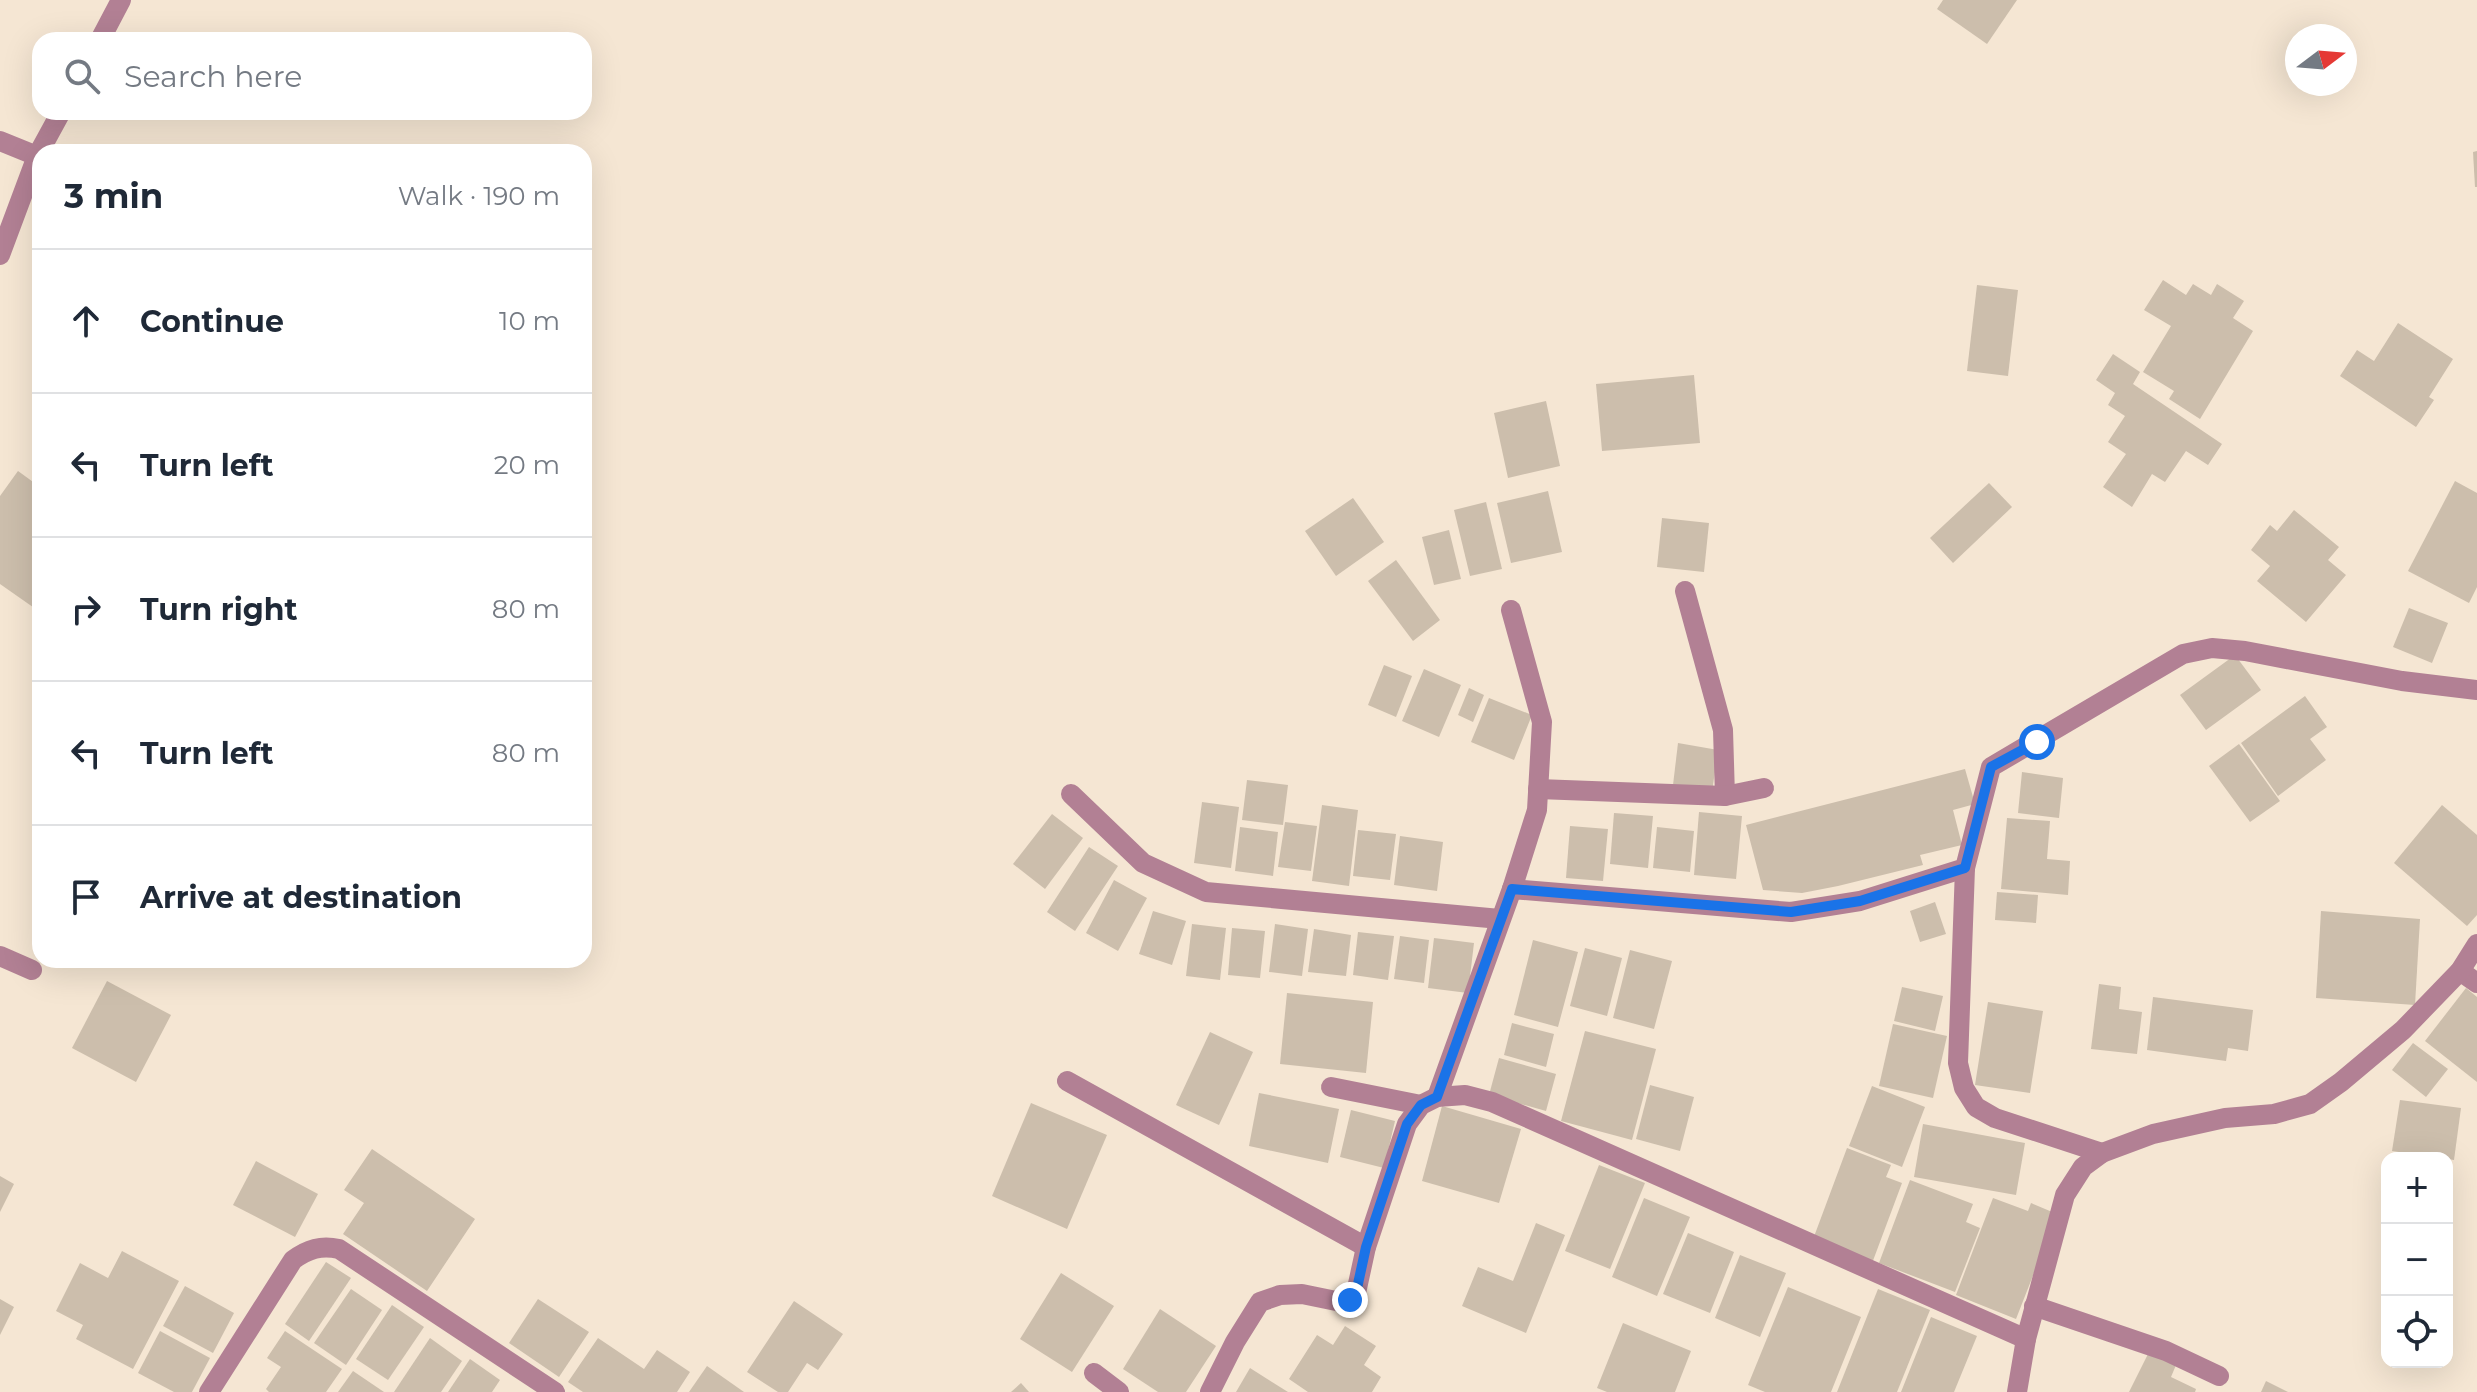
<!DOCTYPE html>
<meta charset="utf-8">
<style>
body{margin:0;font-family:Montserrat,sans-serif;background:#f2f2f3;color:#1f2937}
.controls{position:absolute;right:24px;bottom:24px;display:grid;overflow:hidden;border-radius:16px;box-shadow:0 8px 32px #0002}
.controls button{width:72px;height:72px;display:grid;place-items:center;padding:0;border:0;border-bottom:2px solid #e0e1e3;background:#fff;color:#1f2937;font:40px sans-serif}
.compass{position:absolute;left:2285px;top:24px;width:72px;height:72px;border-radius:50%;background:#fff;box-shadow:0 8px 32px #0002;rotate:74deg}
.stop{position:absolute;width:24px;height:24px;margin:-18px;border:6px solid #1a73e8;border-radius:50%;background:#fff}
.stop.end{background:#1a73e8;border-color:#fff;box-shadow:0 2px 8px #0008}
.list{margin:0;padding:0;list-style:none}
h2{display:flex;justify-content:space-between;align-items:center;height:104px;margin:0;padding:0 32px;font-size:34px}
h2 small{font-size:26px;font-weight:400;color:#747a83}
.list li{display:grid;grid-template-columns:52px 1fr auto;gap:24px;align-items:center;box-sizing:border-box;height:144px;padding:0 32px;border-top:2px solid #e0e1e3}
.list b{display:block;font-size:30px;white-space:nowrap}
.list em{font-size:26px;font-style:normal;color:#747a83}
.icon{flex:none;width:44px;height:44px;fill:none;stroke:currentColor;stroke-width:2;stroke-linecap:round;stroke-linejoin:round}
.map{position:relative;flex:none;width:2477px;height:1392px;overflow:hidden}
.search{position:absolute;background:#fff;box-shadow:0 8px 32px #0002;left:32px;top:32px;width:560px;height:88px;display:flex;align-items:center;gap:20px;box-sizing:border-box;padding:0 28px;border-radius:24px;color:#747a83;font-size:30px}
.panel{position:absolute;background:#fff;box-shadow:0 8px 32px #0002;left:32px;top:144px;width:560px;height:824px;border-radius:24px}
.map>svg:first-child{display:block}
.building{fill:#ccbeac}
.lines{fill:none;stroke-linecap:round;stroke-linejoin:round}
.minor{stroke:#b28094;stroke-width:20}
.route{stroke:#1a73e8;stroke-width:10}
</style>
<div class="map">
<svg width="2477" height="1392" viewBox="0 0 2477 1392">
<rect width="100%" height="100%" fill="#f5e6d3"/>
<g class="building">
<path d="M1943 0H2017L1987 44 1937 9Z"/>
<path d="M2477 151V187H2475L2473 152Z"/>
<path d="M2163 280 2186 295 2193 284 2211 295 2217 284 2244 301 2233 318 2253 331 2200 419 2169 399 2174 391 2143 372 2171 326 2144 310Z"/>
<path d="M1977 285 2018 290 2008 376 1967 371Z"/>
<path d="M2398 323 2453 359 2429 397 2434 400 2416 427 2340 376 2357 350 2374 361Z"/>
<path d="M2113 354 2140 372 2133 384 2222 444 2208 465 2186 451 2165 482 2152 474 2132 507 2103 487 2126 454 2108 442 2125 416 2108 405 2115 393 2096 380Z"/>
<path d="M1694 375 1700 443 1602 451 1596 384Z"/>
<path d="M1546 401 1560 466 1508 478 1494 413Z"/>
<path d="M18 471 40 487V612L0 584V496Z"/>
<path d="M2455 481 2477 493V587L2469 603 2408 571Z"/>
<path d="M1989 483 2012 507 1953 563 1930 538Z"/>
<path d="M1548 491 1562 552 1511 563 1497 503Z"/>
<path d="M1353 498 1384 542 1336 576 1305 531Z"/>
<path d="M1486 502 1502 569 1470 576 1454 510Z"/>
<path d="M2294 510 2339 547 2328 560 2346 575 2306 622 2257 581 2270 566 2251 550 2270 525 2277 531Z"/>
<path d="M1662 518 1709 523 1704 572 1657 567Z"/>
<path d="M1449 530 1461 579 1434 585 1422 537Z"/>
<path d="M1396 560 1440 620 1413 641 1368 581Z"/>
<path d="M2409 608 2448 623 2432 663 2393 647Z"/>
<path d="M2235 655 2261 690 2206 730 2180 695Z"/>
<path d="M1384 665 1412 676 1396 717 1368 705Z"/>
<path d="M1424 669 1461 685 1439 737 1402 721Z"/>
<path d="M1469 688 1484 695 1473 722 1458 715Z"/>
<path d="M2305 696 2327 727 2310 739 2326 760 2278 796 2241 743Z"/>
<path d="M1489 698 1532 715 1514 760 1471 742Z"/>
<path d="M1678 743 1718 750 1712 792 1673 785Z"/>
<path d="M2239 744 2280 801 2250 822 2209 766Z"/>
<path d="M1965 769 1975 804 1953 810 1962 845 1920 855 1923 865 1838 886 1802 893 1763 890 1746 825Z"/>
<path d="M2022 772 2063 778 2059 818 2018 813Z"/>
<path d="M1247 780 1288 785 1283 825 1242 820Z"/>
<path d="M1202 802 1239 807 1231 868 1194 863Z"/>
<path d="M1322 805 1358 810 1349 886 1312 881Z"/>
<path d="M2442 805 2477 835V915L2467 926 2394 863Z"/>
<path d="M1699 812 1742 816 1736 879 1694 875Z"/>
<path d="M1614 813 1653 816 1648 868 1610 864Z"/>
<path d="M1052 814 1083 838 1045 889 1013 864Z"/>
<path d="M2007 818 2050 821 2047 859 2070 861 2068 895 2001 889Z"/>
<path d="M1285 822 1317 826 1311 871 1278 867Z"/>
<path d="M1570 826 1608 829 1603 881 1566 878Z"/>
<path d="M1240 827 1278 832 1273 876 1235 871Z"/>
<path d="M1657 827 1694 831 1690 872 1653 868Z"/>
<path d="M1358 830 1396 834 1390 880 1353 876Z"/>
<path d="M1400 836 1443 842 1437 891 1394 885Z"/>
<path d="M1089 847 1118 866 1075 931 1047 912Z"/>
<path d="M1114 880 1147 898 1118 951 1086 933Z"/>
<path d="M1997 892 2038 895 2036 923 1995 920Z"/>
<path d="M1935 902 1946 934 1920 942 1910 911Z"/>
<path d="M1153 911 1186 921 1172 965 1139 954Z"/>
<path d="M2321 911 2420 919 2415 1005 2316 998Z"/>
<path d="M1192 924 1226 928 1220 980 1186 976Z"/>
<path d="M1275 924 1308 929 1302 976 1269 972Z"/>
<path d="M1232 928 1265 931 1260 978 1228 975Z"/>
<path d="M1314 929 1351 935 1346 976 1308 972Z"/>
<path d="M1358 932 1394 936 1388 980 1353 975Z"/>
<path d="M1400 936 1429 940 1424 983 1394 979Z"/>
<path d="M1434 938 1474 943 1468 993 1428 988Z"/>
<path d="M1533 940 1578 952 1558 1027 1514 1015Z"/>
<path d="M1585 948 1622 958 1607 1016 1570 1006Z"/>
<path d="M1630 950 1672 961 1654 1029 1613 1018Z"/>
<path d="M107 981 171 1015 136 1082 72 1048Z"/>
<path d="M2099 984 2121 987 2119 1009 2142 1012 2137 1054 2091 1049Z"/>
<path d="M1902 987 1943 996 1935 1031 1894 1021Z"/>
<path d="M2466 988 2477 997V1082L2425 1041Z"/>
<path d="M1287 993 1373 1002 1366 1073 1280 1064Z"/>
<path d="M2153 997 2253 1010 2248 1051 2228 1048 2226 1061 2147 1050Z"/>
<path d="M1988 1002 2043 1011 2030 1093 1975 1085Z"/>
<path d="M1512 1023 1554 1034 1546 1067 1504 1055Z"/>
<path d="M1893 1024 1947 1036 1933 1098 1879 1086Z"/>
<path d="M1585 1031 1656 1049 1632 1140 1561 1121Z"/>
<path d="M1210 1032 1253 1052 1219 1125 1176 1105Z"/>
<path d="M2413 1043 2448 1069 2426 1097 2392 1070Z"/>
<path d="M1499 1058 1556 1074 1546 1111 1489 1095Z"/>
<path d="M1650 1085 1694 1097 1680 1151 1636 1139Z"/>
<path d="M1872 1086 1925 1107 1902 1167 1849 1146Z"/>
<path d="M1259 1093 1339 1109 1328 1163 1249 1146Z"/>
<path d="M2400 1100 2461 1108 2454 1160 2392 1151Z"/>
<path d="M1031 1103 1107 1135 1067 1229 992 1196Z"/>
<path d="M1442 1106 1521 1129 1499 1203 1422 1181Z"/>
<path d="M1351 1110 1395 1121 1384 1168 1340 1157Z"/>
<path d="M1923 1124 2025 1143 2016 1195 1914 1177Z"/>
<path d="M1847 1148 1891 1165 1886 1177 1902 1183 1871 1266 1812 1242Z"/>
<path d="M372 1149 475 1219 427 1291 343 1234 364 1203 344 1190Z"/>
<path d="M256 1161 318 1194 295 1237 233 1205Z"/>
<path d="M1599 1165 1645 1183 1610 1269 1565 1251Z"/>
<path d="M0 1176 14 1184 0 1212Z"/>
<path d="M1910 1180 1973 1204 1966 1222 1980 1228 1955 1292 1879 1263Z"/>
<path d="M1644 1198 1690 1217 1657 1296 1612 1277Z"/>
<path d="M1993 1198 2028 1211 2031 1203 2057 1214 2016 1319 1956 1295Z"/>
<path d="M1536 1223 1565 1235 1526 1333 1462 1306 1478 1267 1513 1281Z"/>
<path d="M1688 1233 1734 1252 1710 1313 1663 1294Z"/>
<path d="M122 1251 179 1281 133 1369 76 1339 83 1325 56 1311 80 1263 108 1278Z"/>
<path d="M1740 1255 1786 1273 1760 1337 1715 1318Z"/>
<path d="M326 1262 351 1278 309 1341 285 1324Z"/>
<path d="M1061 1273 1114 1306 1072 1372 1020 1339Z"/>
<path d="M185 1286 234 1313 213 1353 163 1326Z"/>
<path d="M1788 1287 1861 1317 1831 1392H1765L1748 1385Z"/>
<path d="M351 1289 382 1310 346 1365 314 1343Z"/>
<path d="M1878 1289 1930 1310 1897 1392H1837Z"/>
<path d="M0 1299 14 1307 0 1335Z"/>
<path d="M538 1299 589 1332 559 1377 509 1343Z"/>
<path d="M794 1301 843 1334 818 1370 807 1363 788 1392H778L747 1372Z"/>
<path d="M392 1305 424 1327 388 1380 356 1359Z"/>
<path d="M1160 1309 1216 1346 1186 1392H1158L1123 1369Z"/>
<path d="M1931 1317 1977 1336 1954 1392H1901Z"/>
<path d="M1623 1323 1691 1351 1675 1392H1607L1597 1388Z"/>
<path d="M1345 1326 1376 1346 1364 1365 1381 1377 1372 1392H1308L1289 1379 1317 1335 1333 1345Z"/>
<path d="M160 1331 210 1358 192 1392H174L138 1373Z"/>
<path d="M285 1331 342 1369 326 1392H269L266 1389 281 1367 267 1358Z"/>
<path d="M430 1338 462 1361 441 1392H394Z"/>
<path d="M598 1338 644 1369 657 1350 690 1372 677 1392H583L568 1382Z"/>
<path d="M2149 1352 2176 1365 2171 1377 2196 1389 2195 1392H2129Z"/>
<path d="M470 1359 500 1380 492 1392H448Z"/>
<path d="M707 1366 744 1392H689Z"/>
<path d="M1250 1368 1288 1392H1236Z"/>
<path d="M353 1371 384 1392H338Z"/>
<path d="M2266 1381 2288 1392H2261Z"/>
<path d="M1021 1383 1029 1392H1011Z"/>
</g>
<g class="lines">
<g class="minor">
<path d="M100 40 121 0"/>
<path d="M0 141 37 156"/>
<path d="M0 255 37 156 61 112"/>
<path d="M1685 591 1723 730 1725 796"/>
<path d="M1511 610 1542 722 1537 810 1512 889"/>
<path d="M1538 789 1725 796 1764 788"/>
<path d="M1071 794 1143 863 1206 892 1500 919"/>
<path d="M1965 868 1958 1063 1964 1088 1976 1107 1995 1118 2102 1153"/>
<path d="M0 956 32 970"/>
<path d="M2460 971 2477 983"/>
<path d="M1067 1081 1366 1247"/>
<path d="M1331 1087 1421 1105"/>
<path d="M1437 1097 1512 889 1791 912 1860 901 1965 868 1991 767 2183 654 2212 648 2245 651 2402 681 2477 690"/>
<path d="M2034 1306 2166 1351 2219 1376"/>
<path d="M1094 1373 1119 1392"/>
<path d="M209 1392 293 1260C308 1249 321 1245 339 1249L555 1392"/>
<path d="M1210 1392 1235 1342 1260 1302 1280 1295 1302 1294 1341 1302 1350 1300 1356 1293 1366 1247 1407 1124 1421 1105 1437 1097 1465 1095 1492 1102 2026 1339"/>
<path d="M2017 1392 2026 1339 2065 1195 2083 1167 2102 1153 2153 1134 2225 1118 2274 1114 2310 1104 2341 1082 2403 1030 2460 971 2477 944"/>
</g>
</g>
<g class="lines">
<path class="route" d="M1350 1300 1356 1293 1366 1247 1407 1124 1421 1105 1437 1097 1512 889 1791 912 1860 901 1965 868 1991 767 2037 742"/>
</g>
</svg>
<div class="controls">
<button>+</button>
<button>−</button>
<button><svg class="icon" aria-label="locate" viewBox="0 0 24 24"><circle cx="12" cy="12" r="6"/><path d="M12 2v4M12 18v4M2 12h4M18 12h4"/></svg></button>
</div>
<svg class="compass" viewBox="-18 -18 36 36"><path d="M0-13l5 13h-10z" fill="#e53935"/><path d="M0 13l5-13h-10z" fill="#747a83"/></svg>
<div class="stop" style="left:2037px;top:742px"></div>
<div class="stop end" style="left:1350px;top:1300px"></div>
<div class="search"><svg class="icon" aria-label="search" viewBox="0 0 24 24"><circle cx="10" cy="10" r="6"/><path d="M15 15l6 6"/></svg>Search here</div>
<section class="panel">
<h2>3 min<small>Walk · 190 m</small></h2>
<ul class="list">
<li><svg class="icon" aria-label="ahead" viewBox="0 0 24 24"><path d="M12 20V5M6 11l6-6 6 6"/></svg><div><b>Continue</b></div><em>10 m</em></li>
<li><svg class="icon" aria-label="left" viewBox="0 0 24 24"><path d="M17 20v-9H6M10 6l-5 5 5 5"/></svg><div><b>Turn left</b></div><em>20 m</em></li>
<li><svg class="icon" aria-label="right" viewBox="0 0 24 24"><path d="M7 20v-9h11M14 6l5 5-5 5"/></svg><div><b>Turn right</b></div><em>80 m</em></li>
<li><svg class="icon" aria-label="left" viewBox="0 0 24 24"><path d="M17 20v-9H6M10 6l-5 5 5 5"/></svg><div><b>Turn left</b></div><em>80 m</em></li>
<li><svg class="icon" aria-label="arrive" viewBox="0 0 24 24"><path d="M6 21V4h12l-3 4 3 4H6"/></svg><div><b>Arrive at destination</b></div></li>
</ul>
</section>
</div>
